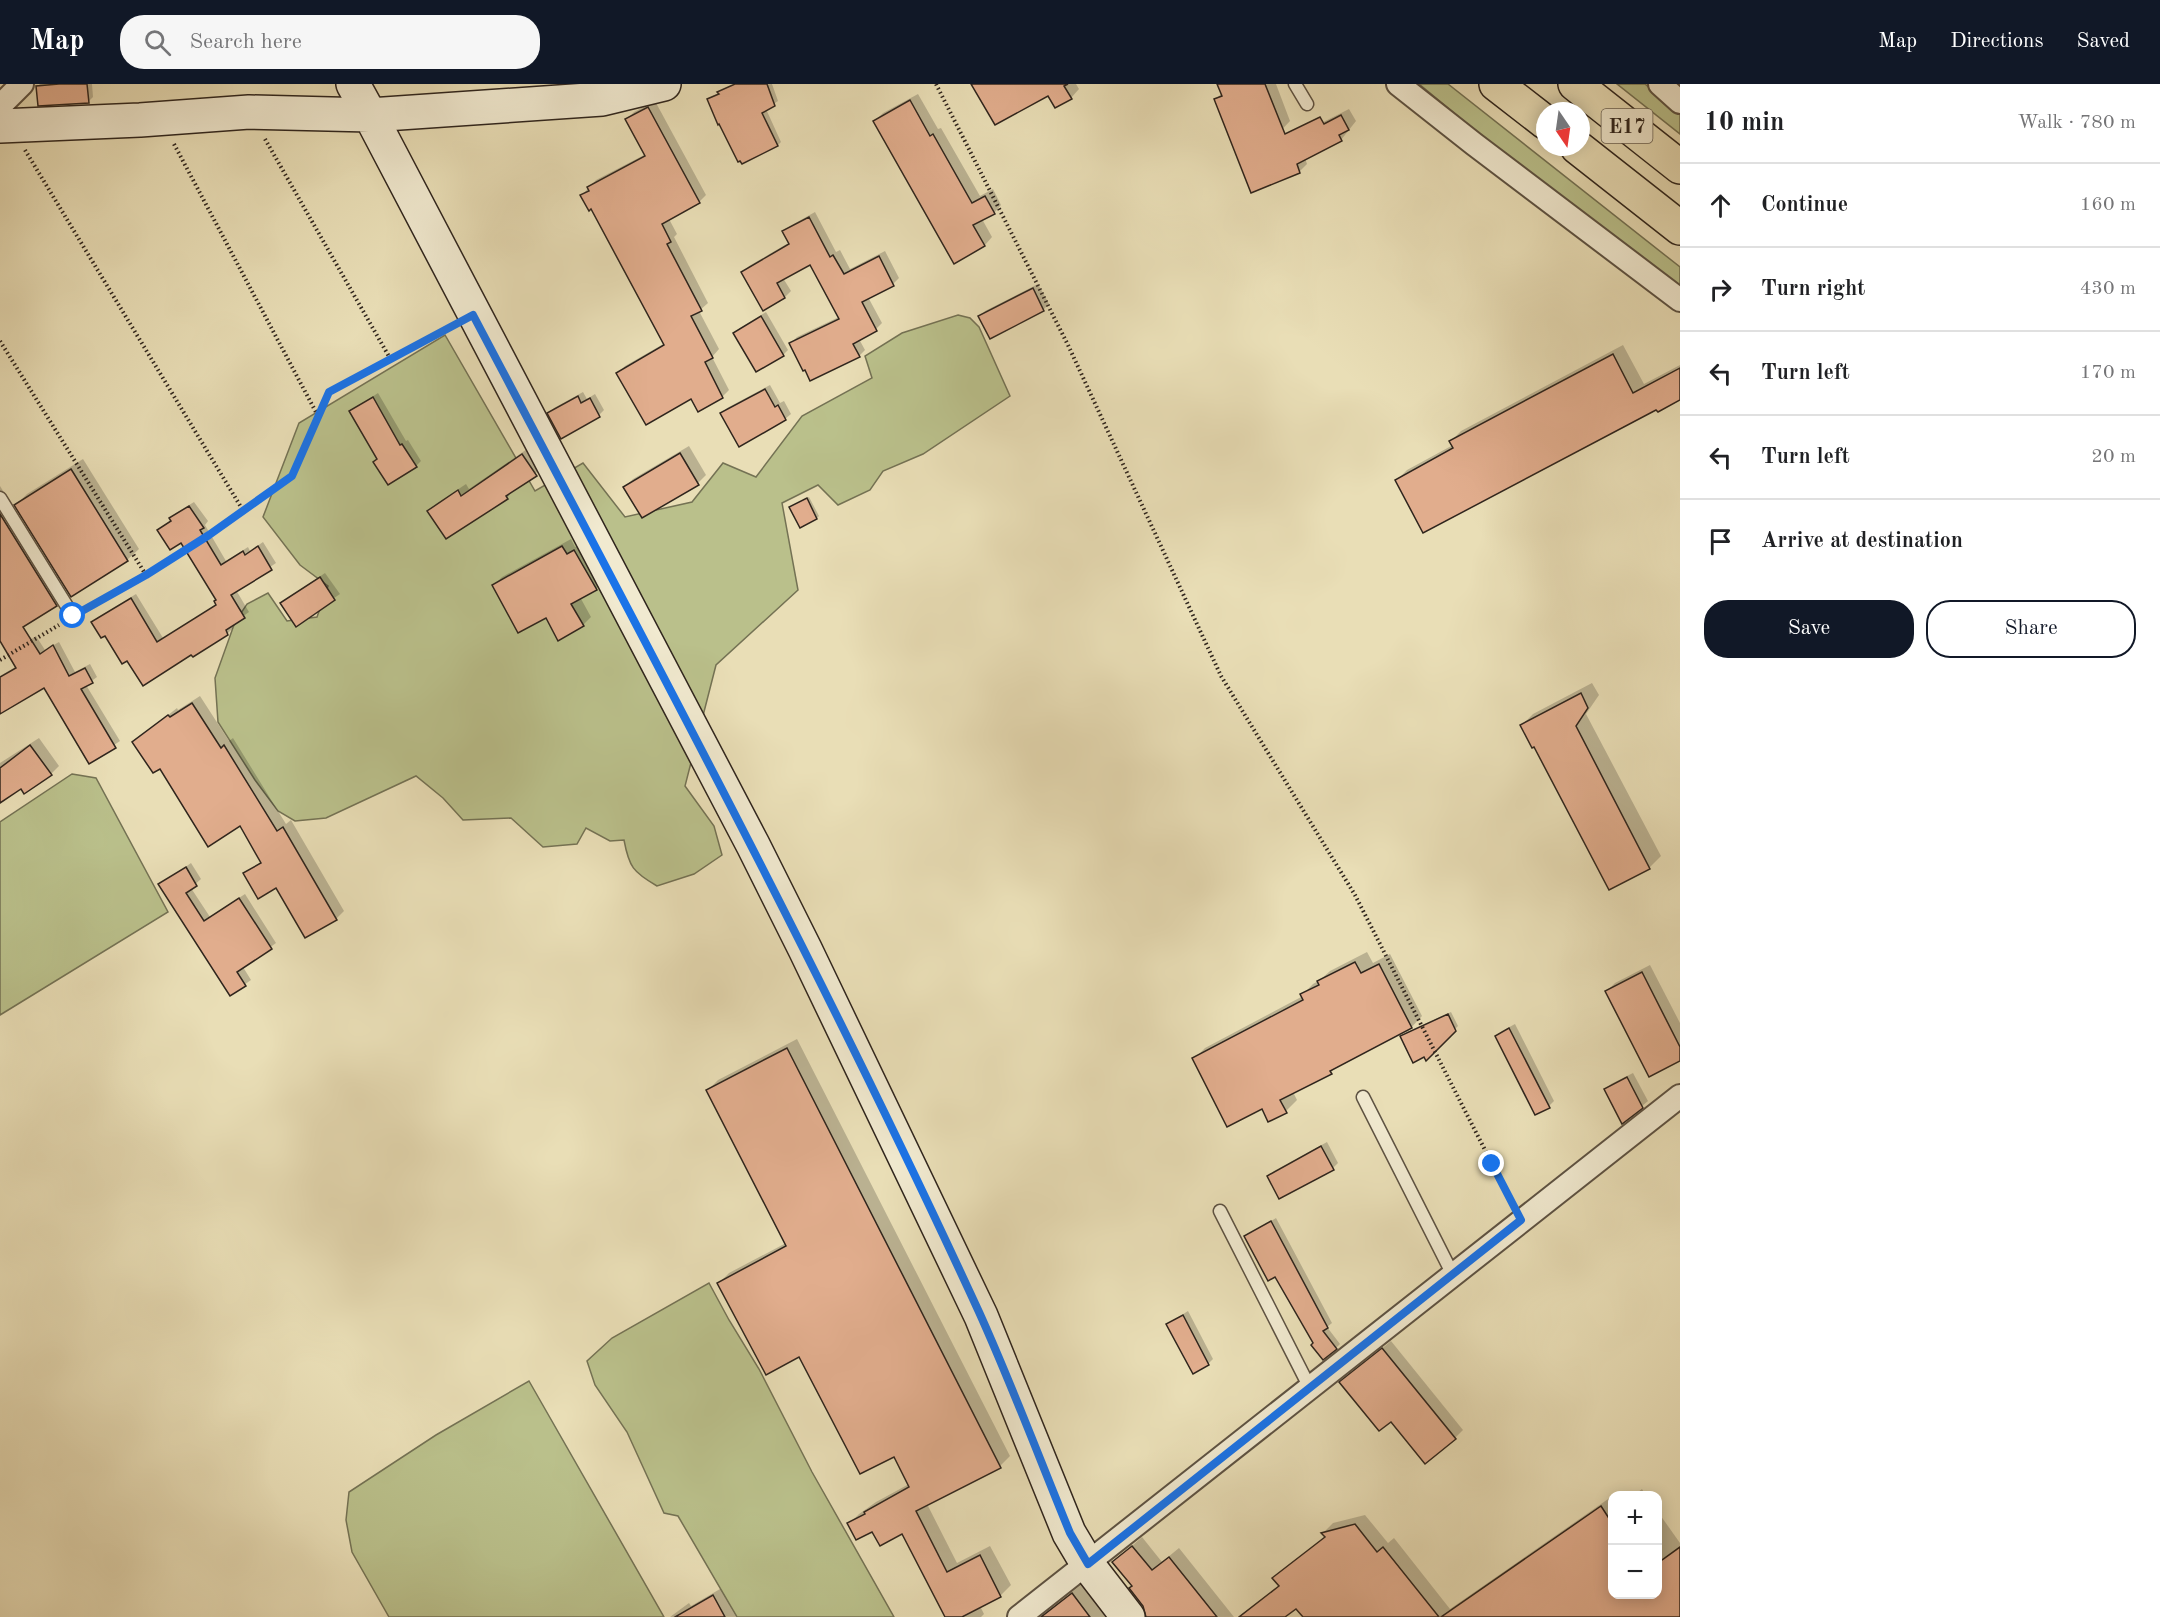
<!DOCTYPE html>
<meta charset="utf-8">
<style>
body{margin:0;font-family:"Old Standard TT",serif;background:#f6f6f6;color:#202124}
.controls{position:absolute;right:18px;bottom:18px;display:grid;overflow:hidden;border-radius:12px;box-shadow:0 3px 15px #0003}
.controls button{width:54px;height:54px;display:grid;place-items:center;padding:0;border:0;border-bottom:2px solid #e0e0e0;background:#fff;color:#202124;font:30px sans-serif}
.compass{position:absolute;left:1536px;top:18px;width:54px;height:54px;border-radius:50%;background:#fff;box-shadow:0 3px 15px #0003;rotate:167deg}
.stop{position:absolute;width:18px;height:18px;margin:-14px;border:4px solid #1a73e8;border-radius:50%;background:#fff}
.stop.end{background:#1a73e8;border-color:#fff;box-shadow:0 2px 6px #0008}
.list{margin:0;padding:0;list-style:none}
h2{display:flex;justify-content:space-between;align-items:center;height:78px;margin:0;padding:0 24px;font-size:26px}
h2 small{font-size:20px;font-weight:400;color:#757577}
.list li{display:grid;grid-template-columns:39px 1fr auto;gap:18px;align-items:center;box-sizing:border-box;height:84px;padding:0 24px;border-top:2px solid #e0e0e0}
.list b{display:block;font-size:22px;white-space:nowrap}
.list em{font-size:20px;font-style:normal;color:#757577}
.actions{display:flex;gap:12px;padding:18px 24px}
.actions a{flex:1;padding:14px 0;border:2px solid #111827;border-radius:24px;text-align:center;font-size:21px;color:#111827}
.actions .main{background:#111827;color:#fff}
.icon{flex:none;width:33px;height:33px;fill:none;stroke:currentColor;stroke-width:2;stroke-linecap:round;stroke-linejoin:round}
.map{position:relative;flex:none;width:1680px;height:1533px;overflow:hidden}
header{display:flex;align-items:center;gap:36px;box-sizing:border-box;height:84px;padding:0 30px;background:#111827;color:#fff}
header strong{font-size:28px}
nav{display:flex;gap:33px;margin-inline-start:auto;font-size:21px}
.search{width:420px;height:54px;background:#f6f6f6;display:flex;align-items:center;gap:15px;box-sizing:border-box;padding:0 21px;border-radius:24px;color:#757577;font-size:22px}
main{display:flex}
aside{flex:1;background:#fff}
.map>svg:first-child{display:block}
.green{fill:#bac08b;stroke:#747254;stroke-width:1.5}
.shadow{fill:#0003}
.building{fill:#e1ad8d;stroke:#2f251d;stroke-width:1.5}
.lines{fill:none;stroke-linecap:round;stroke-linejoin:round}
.lane-casing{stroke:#5e5343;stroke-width:15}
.street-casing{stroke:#5e5343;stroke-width:26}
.secondary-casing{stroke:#2f251d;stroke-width:36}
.highway-casing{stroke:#2f251d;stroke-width:36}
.path{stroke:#2f251d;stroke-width:4;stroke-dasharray:1.5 3;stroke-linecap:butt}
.lane{stroke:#f1ead0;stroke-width:12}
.street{stroke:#f1ead0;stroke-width:22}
.secondary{stroke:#f1ead0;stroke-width:33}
.highway{stroke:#e9deb6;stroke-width:33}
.route{stroke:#1a73e8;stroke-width:8}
.labels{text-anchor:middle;stroke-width:6;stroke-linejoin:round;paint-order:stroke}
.shield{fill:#f1ead0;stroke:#696053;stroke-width:1.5}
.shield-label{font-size:20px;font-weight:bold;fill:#2f251d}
</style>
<header>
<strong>Map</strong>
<div class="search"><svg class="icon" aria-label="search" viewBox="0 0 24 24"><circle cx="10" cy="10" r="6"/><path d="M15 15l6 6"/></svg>Search here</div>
<nav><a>Map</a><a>Directions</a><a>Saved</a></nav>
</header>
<main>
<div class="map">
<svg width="1680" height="1533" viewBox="0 0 1680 1533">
<rect width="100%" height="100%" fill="#e9deb6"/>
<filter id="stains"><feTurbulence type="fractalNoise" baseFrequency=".00333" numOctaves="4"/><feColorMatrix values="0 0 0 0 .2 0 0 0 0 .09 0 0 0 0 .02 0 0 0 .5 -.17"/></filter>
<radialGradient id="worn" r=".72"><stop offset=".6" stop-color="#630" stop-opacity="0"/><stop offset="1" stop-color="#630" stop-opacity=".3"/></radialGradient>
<g class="green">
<path d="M1419 0H1448L1680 183V204L1488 57Z"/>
<path d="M1617 0H1645L1680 30V50Z"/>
<path d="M958 231 970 234 979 243 1010 312 923 370 883 387 870 406 838 421 818 401 782 419 798 506 716 581 685 702 714 742 722 771 694 790 657 802C633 788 629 783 624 756L610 757 586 744 577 760 543 763 511 734 463 736 443 714 416 692 326 734 295 737 278 727 255 696 218 638 215 594 235 538 247 520 268 509 287 537 317 533 328 502 300 481 263 433 299 339 445 251 535 407 583 379 625 433 692 418 723 379 756 393 802 332 872 294 865 272 902 249Z"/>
<path d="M72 690 96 694 168 828 0 931V738Z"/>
<path d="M709 1199 729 1236 759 1285 812 1388 894 1533H737L678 1432 664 1429 627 1348 595 1301 587 1277 612 1254Z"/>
<path d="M529 1297 664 1533H389L352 1468 346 1436 349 1408 436 1351Z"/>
</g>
<g class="shadow">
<path d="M40 0H92L93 13 88 18 38 2Z"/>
<path d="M772 0 778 17 766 25 781 58 778 61 709 15 712 12 735 2Z"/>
<path d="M981 0H1076L1079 5 1071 14Z"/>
<path d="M1221 0H1276L1290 37 1258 71 1349 25 1356 37 1341 56 1305 74 1307 80 1299 88 1252 107 1215 16 1222 9 1219 2Z"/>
<path d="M918 10 938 45 941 44 980 112 993 105 1001 121 994 129 982 135 992 153 985 161 955 178 875 37 883 29Z"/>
<path d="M655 17 706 111 699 118 669 135 677 150 674 153 708 219 699 227 719 265 712 273 729 306 722 313H692L618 289 625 282 665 259 592 123 582 111 596 96 646 70 627 35 634 28Z"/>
<path d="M815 128 836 168 840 166 850 185 885 167 899 194 893 200 868 213 882 239 876 245 859 255 865 266 859 272 791 259 797 253 839 233 810 179 783 194 791 207 785 213 764 225 743 188 749 182 790 158 784 148 790 142Z"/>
<path d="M1038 200 1049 220 1044 225 990 253 980 233 985 227Z"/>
<path d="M766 228 788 266 783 271 734 249 740 244Z"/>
<path d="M1623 261 1644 300 1680 281V314L1657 324 1397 396 1407 386 1453 361 1451 357 1461 347Z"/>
<path d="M770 301 780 319 784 317 791 330 785 335 722 329 727 324Z"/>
<path d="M583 308 587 315 595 310 604 326 599 331 549 329 554 324Z"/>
<path d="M378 309 406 357 408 356 421 377 416 382 378 374 351 327Z"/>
<path d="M689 362 706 391 698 399 642 432 625 403 633 395Z"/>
<path d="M530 363 544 383 514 405 507 414 429 427 436 420 466 400 469 405Z"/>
<path d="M83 375 139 465 127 476 16 421 27 410Z"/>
<path d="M0 402 67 510 56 521 0 540Z"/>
<path d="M809 413 819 432 817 434 793 421Z"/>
<path d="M194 418 208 437 205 441 226 477 248 463 250 467 263 458 276 479 236 506 249 528 231 541 233 544 228 549 193 571 127 575 93 539 98 533 136 510 163 554 217 520V516L181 456 159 446 172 436 171 434 176 429Z"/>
<path d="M571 455 575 463 582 459 604 497 596 505 580 513 591 533 583 541 546 532 494 501 502 493Z"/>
<path d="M325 489 340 510 297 540 288 514Z"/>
<path d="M36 552 45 566 59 558 75 588 90 580 97 593 86 601 120 657 89 678 44 602 0 627V592L17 582 15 566Z"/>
<path d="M1592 599 1599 611 1586 630 1661 772 1649 784 1610 804 1535 661 1522 641 1533 630Z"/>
<path d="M200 612 229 657 233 654 286 740 291 736 344 827 336 835 277 802 245 790 262 777 241 740 160 683 134 658 177 624 178 626Z"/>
<path d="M39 654 59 682 51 690 21 703 0 717V679Z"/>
<path d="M191 779 201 795 191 804 210 833 245 810 276 859 243 883 251 896 231 910 160 801Z"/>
<path d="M1367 868 1373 879 1390 870 1422 932 1407 948 1451 928 1458 942 1427 974 1402 953 1409 945 1338 981 1331 988 1293 1008 1297 1016 1286 1027 1262 1023 1194 975 1205 964 1303 912 1302 911 1313 900 1320 896 1330 887Z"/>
<path d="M1650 881 1680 939V975L1607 907 1615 899Z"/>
<path d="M1515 940 1554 1017 1549 1022 1496 952 1502 947Z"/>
<path d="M797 955 1010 1372 1000 1382 927 1420 957 1479 990 1462 1011 1501 1001 1511 980 1522 984 1530 981 1533H947L902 1448 873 1446 849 1440 859 1430 876 1418 909 1400 894 1371 799 1271 719 1199 729 1189 786 1159 708 1006 718 996Z"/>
<path d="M1633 989 1648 1017 1623 1038 1606 1005 1611 1000Z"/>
<path d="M1327 1058 1338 1079 1333 1084 1268 1092 1274 1087Z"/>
<path d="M1276 1134 1332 1239 1327 1243 1340 1260 1336 1264 1315 1259 1275 1191 1246 1153Z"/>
<path d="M1188 1227 1213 1275 1208 1280 1168 1240Z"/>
<path d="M1391 1257 1463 1346 1455 1354 1391 1336 1341 1298Z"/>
<path d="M1642 1405 1646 1412H1633Z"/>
<path d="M1611 1413 1612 1415V1510H1658V1428L1680 1459V1533H1305L1296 1523 1283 1533H1238L1280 1501 1274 1494 1326 1452 1323 1449 1333 1439 1365 1431 1388 1459 1394 1454 1450 1525Z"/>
<path d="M1142 1453 1162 1478 1179 1464 1234 1533H1148V1530L1134 1502 1114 1478Z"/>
<path d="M1082 1500 1106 1533H1040Z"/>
<path d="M720 1505 736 1533H670L689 1519 691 1522Z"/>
</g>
<g class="building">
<path d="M59 0H87L89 19 38 22 36 2Z"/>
<path d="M735 0H767L775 22 762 29 778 62 742 80 740 77 738 78 719 40 718 41 707 15 719 10 717 8Z"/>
<path d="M971 0H1068L1064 2 1072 15 1055 24 1048 12 995 41Z"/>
<path d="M1217 0H1265L1285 50 1320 33 1324 40 1341 31 1349 46 1339 51 1342 57 1297 80 1300 89 1251 109 1214 15 1222 12Z"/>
<path d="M910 16 930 52 933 50 972 119 985 112 995 130 973 141 985 162 954 180 873 37Z"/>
<path d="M648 23 700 119 662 140 671 158 667 160 702 227 691 232 713 274 705 278 723 314 698 328 691 315 646 341 616 289 664 261 591 125 589 127 580 111 589 107 587 103 645 72 625 35Z"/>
<path d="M809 133 830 173 833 171 844 190 879 172 894 202 862 218 877 247 853 260 860 273 810 297 805 286 803 287 789 259 839 235 810 181 777 199 785 214 763 227 741 188 789 160 782 147Z"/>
<path d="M1033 204 1044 227 990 255 978 232Z"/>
<path d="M761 232 784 272 756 288 733 249Z"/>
<path d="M1613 270 1633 309 1680 284V316L1658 328 1656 326 1423 449 1395 396 1453 364 1449 357Z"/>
<path d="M765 305 775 323 778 321 786 336 739 363 720 329Z"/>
<path d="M578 312 581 319 590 314 600 333 561 355 547 329Z"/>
<path d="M373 313 400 361 402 360 417 383 388 401 373 378 377 375 349 327Z"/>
<path d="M680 369 699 401 642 434 623 403Z"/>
<path d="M522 370 537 392 506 412 508 415 446 455 427 427 458 406 461 412Z"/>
<path d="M71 385 128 477 71 513 14 421Z"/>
<path d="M807 414 817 435 800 444 789 423Z"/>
<path d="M189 422 204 444 200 446 221 481 243 467 245 471 258 462 272 486 231 511 245 534 226 546 228 551 193 573 191 571 143 602 127 577 122 580 105 552 101 554 91 538 131 514 157 558 216 521 214 517 216 516 181 459 170 466 157 446 171 437 169 434Z"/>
<path d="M0 430 57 522 23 543 40 570 53 561 69 592 85 584 93 599 81 605 116 664 89 680 44 604 0 630V593L16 584 0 557Z"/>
<path d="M562 462 567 470 574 466 597 506 571 520 584 542 558 557 546 534 518 549 492 501Z"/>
<path d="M320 493 335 516 296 543 280 519Z"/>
<path d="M1581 609 1588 624 1576 642 1650 785 1609 806 1534 663 1532 664 1520 641Z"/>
<path d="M192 619 221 664 224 661 277 747 283 743 337 836 305 854 276 804 258 815 243 789 261 779 240 742 208 763 160 685 153 689 132 658 168 631 170 633Z"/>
<path d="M30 661 52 691 24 710 21 705 0 719V684Z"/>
<path d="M186 783 197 802 186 809 204 837 239 814 272 865 237 888 246 902 230 912 158 800Z"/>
<path d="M1355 878 1361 889 1379 880 1412 944 1330 987 1332 990 1280 1016 1287 1029 1268 1038 1262 1025 1227 1043 1192 974 1303 916 1300 910 1319 901 1317 897Z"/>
<path d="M1642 888 1680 963V977L1649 993 1605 907Z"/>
<path d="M1448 930 1456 947 1426 977 1424 973 1413 979 1400 952Z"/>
<path d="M1509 944 1550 1024 1535 1031 1495 952Z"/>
<path d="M787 964 1001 1384 916 1427 947 1488 980 1471 1001 1513 962 1533H945L902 1450 880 1462 872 1448 856 1456 847 1439 865 1430 864 1428 909 1403 894 1373 860 1390 799 1273 766 1291 717 1199 786 1162 706 1006Z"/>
<path d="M1627 993 1643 1024 1622 1040 1604 1005Z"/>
<path d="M1321 1062 1334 1086 1279 1115 1267 1092Z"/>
<path d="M1271 1137 1328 1244 1323 1247 1337 1265 1323 1276 1311 1261 1313 1259 1275 1193 1268 1197 1244 1152Z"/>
<path d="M1183 1231 1209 1281 1193 1290 1166 1240Z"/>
<path d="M1382 1264 1456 1355 1425 1380 1391 1338 1379 1347 1339 1298Z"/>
<path d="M1601 1422 1612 1439V1510H1658V1479L1680 1463V1533H1441Z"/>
<path d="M1355 1440 1377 1468 1383 1463 1439 1533H1303L1296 1525 1285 1533H1239L1279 1502 1272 1494 1325 1453 1321 1449Z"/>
<path d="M1132 1462 1152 1486 1169 1473 1217 1533H1146L1143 1522 1129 1504 1132 1502 1112 1478Z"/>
<path d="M1072 1509 1090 1533H1041Z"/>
<path d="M713 1511 725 1533H675Z"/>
</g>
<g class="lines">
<g class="lane-casing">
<g id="lane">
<path d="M1295 0 1307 20"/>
<path d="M0 414 73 532"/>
<path d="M1363 1013 1453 1191"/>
<path d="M1220 1127 1310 1304"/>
</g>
</g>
<g class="street-casing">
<g id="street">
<path d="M1398 0 1474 60 1680 216"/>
<path d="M1660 0 1680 18"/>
<path d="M0 22 22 0"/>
<path d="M1019 1533 1680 1012"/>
</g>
</g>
<g class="secondary-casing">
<g id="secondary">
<path d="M353 0 370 31 602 15 664 0"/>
<path d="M0 42 140 36 249 28 370 31 753 761 805 865 981 1232 1069 1449 1088 1481 1128 1533"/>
</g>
</g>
<g class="highway-casing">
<g id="highway">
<path d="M1496 0 1545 38"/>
<path d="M1575 0 1680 83"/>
<path d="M1577 63 1680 144"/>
</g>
</g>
<g class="path">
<path d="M936 0 1068 261 1221 592 1355 811 1511 1117"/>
<path d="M265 55 391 276"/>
<path d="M174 60 318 332"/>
<path d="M25 66 244 428"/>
<path d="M0 257 146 491"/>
<path d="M86 525 146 491 209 451 292 392 329 308 451 243"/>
<path d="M0 576 59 541"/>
</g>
<use href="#lane" class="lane"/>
<use href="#street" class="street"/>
<use href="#secondary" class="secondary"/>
<use href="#highway" class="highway"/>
</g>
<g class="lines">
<path class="route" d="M73 532 146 491 209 451 292 392 329 308 473 231C647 561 823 889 979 1228 1012 1301 1040 1376 1070 1449L1088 1480 1521 1136 1492 1080"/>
</g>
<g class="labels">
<rect class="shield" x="1601.5" y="25" width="51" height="34" rx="4.5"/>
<g class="shield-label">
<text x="1627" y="49">E17</text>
</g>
</g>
<rect width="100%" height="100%" filter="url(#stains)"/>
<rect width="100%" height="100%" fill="url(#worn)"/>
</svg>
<div class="controls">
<button>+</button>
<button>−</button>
</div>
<svg class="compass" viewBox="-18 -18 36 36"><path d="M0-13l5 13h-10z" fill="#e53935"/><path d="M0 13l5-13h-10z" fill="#757577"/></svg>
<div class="stop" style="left:73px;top:532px"></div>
<div class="stop end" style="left:1492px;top:1080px"></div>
</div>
<aside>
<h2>10 min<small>Walk · 780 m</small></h2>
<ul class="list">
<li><svg class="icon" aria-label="ahead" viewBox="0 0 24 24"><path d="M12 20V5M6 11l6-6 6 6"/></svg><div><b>Continue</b></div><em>160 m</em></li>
<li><svg class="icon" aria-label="right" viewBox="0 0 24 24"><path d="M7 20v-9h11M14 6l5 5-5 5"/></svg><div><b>Turn right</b></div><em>430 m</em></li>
<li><svg class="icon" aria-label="left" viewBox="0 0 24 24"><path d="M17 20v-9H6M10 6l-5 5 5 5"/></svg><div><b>Turn left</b></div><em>170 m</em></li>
<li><svg class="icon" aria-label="left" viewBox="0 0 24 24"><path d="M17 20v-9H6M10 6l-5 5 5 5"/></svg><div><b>Turn left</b></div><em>20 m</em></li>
<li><svg class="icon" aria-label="arrive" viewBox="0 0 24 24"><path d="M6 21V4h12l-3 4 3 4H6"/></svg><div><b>Arrive at destination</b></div></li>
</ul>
<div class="actions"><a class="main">Save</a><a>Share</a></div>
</aside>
</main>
